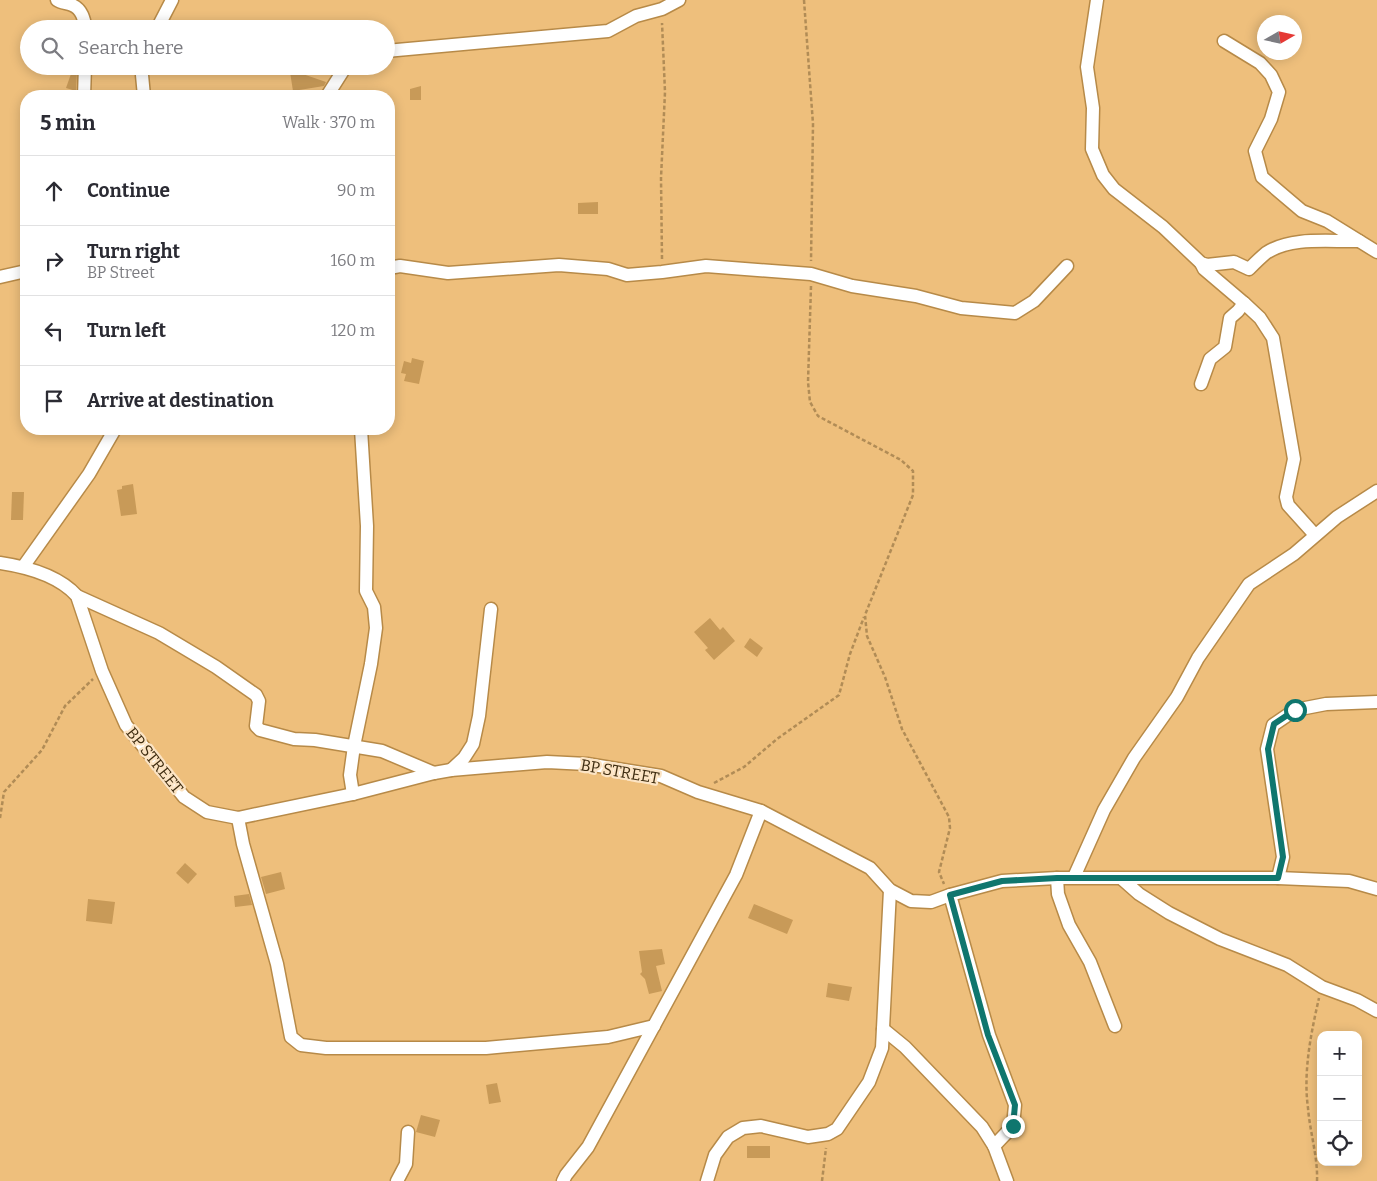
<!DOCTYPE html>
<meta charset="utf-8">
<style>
body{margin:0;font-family:Bitter,serif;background:#f7f7f7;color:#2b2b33}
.controls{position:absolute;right:15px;bottom:15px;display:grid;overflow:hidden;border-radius:10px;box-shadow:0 2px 12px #0003}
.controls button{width:45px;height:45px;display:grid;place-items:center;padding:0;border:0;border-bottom:1px solid #e1e1e2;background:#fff;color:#2b2b33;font:25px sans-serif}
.compass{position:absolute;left:1257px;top:15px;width:45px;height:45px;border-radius:50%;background:#fff;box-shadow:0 2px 12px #0003;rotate:81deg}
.stop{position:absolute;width:15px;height:15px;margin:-11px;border:4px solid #0f766e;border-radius:50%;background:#fff}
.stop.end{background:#0f766e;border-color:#fff;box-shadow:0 1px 5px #0008}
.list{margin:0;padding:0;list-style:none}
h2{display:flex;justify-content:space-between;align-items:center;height:65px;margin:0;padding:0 20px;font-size:21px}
h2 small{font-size:16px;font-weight:400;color:#7c7c81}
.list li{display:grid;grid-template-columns:32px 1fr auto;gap:15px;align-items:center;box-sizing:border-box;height:70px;padding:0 20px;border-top:1px solid #e1e1e2}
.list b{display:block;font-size:19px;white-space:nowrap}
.list p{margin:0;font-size:16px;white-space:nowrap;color:#7c7c81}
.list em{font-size:16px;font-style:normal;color:#7c7c81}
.icon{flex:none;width:28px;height:28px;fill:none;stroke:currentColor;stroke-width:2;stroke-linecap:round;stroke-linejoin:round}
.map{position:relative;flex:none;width:1377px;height:1181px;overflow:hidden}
.search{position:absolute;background:#fff;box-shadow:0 2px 12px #0003;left:20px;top:20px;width:375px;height:55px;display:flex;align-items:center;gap:12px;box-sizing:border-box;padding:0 18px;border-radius:28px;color:#7c7c81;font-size:19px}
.panel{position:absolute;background:#fff;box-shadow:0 2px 12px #0003;left:20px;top:90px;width:375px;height:345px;border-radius:20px}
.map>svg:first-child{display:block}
.building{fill:#c89a58}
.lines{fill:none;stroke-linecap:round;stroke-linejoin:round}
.minor-casing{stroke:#b78a48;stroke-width:15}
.path{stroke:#b18c56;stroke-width:2.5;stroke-dasharray:4 2.5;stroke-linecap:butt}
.minor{stroke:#fff;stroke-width:12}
.route{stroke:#0f766e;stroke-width:6}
.labels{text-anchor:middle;stroke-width:4.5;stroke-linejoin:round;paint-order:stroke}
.street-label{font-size:16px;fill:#3e2c10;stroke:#fce4c4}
</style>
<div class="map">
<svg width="1377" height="1181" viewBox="0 0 1377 1181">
<rect width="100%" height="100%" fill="#eebf7c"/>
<g class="building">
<path d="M72 71 77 73 76 91 66 88Z"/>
<path d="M294 71 326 82 324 86 293 91 290 72 294 73Z"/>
<path d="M421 86V100H410V89Z"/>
<path d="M598 202V214H578V203Z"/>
<path d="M412 358 424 361 419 384 404 381 406 374 401 373 404 361 411 363Z"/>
<path d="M133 484 137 514 121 516 117 490 122 489V486Z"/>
<path d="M12 492H24L23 520H11Z"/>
<path d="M710 618 720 630 723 627 735 641 714 660 705 650 708 648 694 632Z"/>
<path d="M750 638 763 648 757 657 744 647Z"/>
<path d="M185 863 197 874 188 884 176 873Z"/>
<path d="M281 872 285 889 266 894 261 877Z"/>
<path d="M249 894 252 905 235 907 234 896Z"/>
<path d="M88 899 115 902 112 924 86 921Z"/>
<path d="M754 904 793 920 787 934 748 918Z"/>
<path d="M662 949 665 964 656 966 662 991 649 994 645 979 640 974 642 972 639 951Z"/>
<path d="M828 983 852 987 849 1001 826 997Z"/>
<path d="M497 1083 501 1102 489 1104 486 1085Z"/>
<path d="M421 1115 440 1120 435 1137 416 1132Z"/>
<rect x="747" y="1146" width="23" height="12"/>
</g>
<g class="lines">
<g class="minor-casing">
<g id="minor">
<path d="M57 0C61 3 67 3 72 5 82 9 84 19 86 29"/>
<path d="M1097 0 1087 67 1093 108 1092 149 1103 175 1114 189 1163 227 1201 263 1207 265 1234 262 1249 269C1254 264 1260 258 1266 253 1292 236 1330 242 1359 241"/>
<path d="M157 29 172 0"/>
<path d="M1224 41 1260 63 1271 75 1279 92 1271 119 1255 151 1262 177 1302 211 1327 221 1377 252"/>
<path d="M386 51 608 31 636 16 662 9 679 0"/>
<path d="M143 66 142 75 144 96"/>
<path d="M84 96 85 66"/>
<path d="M327 96 346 66"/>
<path d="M1201 263 1204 269 1244 303 1260 318 1273 338 1294 459 1286 497 1288 505 1315 535"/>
<path d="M389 268 400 266 448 273 559 265 608 269 627 275 662 272 706 266 811 274 852 286 916 296 961 308 1015 313 1034 301 1067 266"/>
<path d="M0 277 26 271"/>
<path d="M1201 384 1210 359 1225 347 1230 318 1238 311 1244 303"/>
<path d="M0 563C27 567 58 575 77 596L102 671 126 725 184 797 207 812 238 818 353 794 434 773 451 770 547 762 587 764 661 776 698 792 761 811 870 868 890 890 911 901 931 902 950 895 1002 881 1057 878H1278L1349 881 1377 889"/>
<path d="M23 567 89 474 115 429"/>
<path d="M77 596 159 633 216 667 256 695 259 701 256 726 260 730 294 739 315 740 382 751 434 773"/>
<path d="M451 770 464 758 473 744 479 716 491 609"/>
<path d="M353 794 350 775 354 746 371 664 376 628 374 607 366 591 367 526 361 429"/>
<path d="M238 818 243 844 277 964 291 1037 301 1045 326 1048H486L608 1037 654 1026"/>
<path d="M1074 877 1104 810 1134 758 1177 697 1198 658 1249 584 1294 554 1337 517 1377 491"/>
<path d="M1057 878 1058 894 1069 925 1090 962 1115 1026"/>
<path d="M1278 878 1283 857 1267 749 1273 725 1295 710 1326 704 1377 702"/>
<path d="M1122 879 1139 894 1169 913 1220 939 1287 965 1322 987 1357 1000 1377 1011"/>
<path d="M950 895 989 1035 1015 1105 1013 1126 994 1146"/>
<path d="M883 1029 905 1047 982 1127 994 1146 1007 1181"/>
<path d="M397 1181 406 1164 408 1132"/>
<path d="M563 1181 566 1175 588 1147 736 875 761 811"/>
<path d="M707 1181 715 1155 728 1137 743 1128 761 1126 808 1137 828 1134 837 1129 869 1082 882 1048 890 890"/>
</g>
</g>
<g class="path">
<path d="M804 0 813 124 811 261"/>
<path d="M662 259 661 178 665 92 662 23"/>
<path d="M811 286 808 382 810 402 818 416 901 460 913 471V495L865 615 867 636 885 677 902 729 949 817 950 828 939 872 944 884"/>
<path d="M714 783 744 767 777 739 839 695 850 654 864 617"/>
<path d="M0 818 4 792 42 750 65 706 93 679"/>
<path d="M822 1181 826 1148"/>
<path d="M1317 1181C1318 1157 1310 1133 1308 1108 1303 1072 1311 1033 1319 998"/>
</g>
<use href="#minor" class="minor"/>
</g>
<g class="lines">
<path class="route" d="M1013 1126 1015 1105 988 1035 950 895 1002 881 1057 878H1278L1283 857 1268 749 1274 724 1295 710"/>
</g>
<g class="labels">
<g class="street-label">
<text transform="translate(155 760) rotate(51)" y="6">BP STREET</text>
<text transform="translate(620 771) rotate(10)" y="6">BP STREET</text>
</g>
</g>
</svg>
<div class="controls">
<button>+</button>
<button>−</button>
<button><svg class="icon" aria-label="locate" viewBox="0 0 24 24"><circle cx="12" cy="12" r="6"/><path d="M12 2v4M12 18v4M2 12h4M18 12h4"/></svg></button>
</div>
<svg class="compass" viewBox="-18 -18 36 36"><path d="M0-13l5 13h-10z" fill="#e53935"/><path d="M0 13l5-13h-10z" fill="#7c7c81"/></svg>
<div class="stop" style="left:1295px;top:710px"></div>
<div class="stop end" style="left:1013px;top:1126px"></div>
<div class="search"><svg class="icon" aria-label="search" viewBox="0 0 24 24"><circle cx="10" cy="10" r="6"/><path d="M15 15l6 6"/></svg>Search here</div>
<section class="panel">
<h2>5 min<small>Walk · 370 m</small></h2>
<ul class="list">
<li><svg class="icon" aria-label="ahead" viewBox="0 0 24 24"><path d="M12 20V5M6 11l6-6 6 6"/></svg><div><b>Continue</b></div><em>90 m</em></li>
<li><svg class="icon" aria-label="right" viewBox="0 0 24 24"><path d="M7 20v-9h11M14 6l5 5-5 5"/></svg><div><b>Turn right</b><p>BP Street</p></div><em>160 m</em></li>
<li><svg class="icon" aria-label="left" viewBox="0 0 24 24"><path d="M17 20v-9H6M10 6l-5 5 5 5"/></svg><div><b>Turn left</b></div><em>120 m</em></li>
<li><svg class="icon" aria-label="arrive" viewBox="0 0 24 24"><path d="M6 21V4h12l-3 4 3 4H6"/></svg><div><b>Arrive at destination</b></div></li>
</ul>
</section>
</div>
